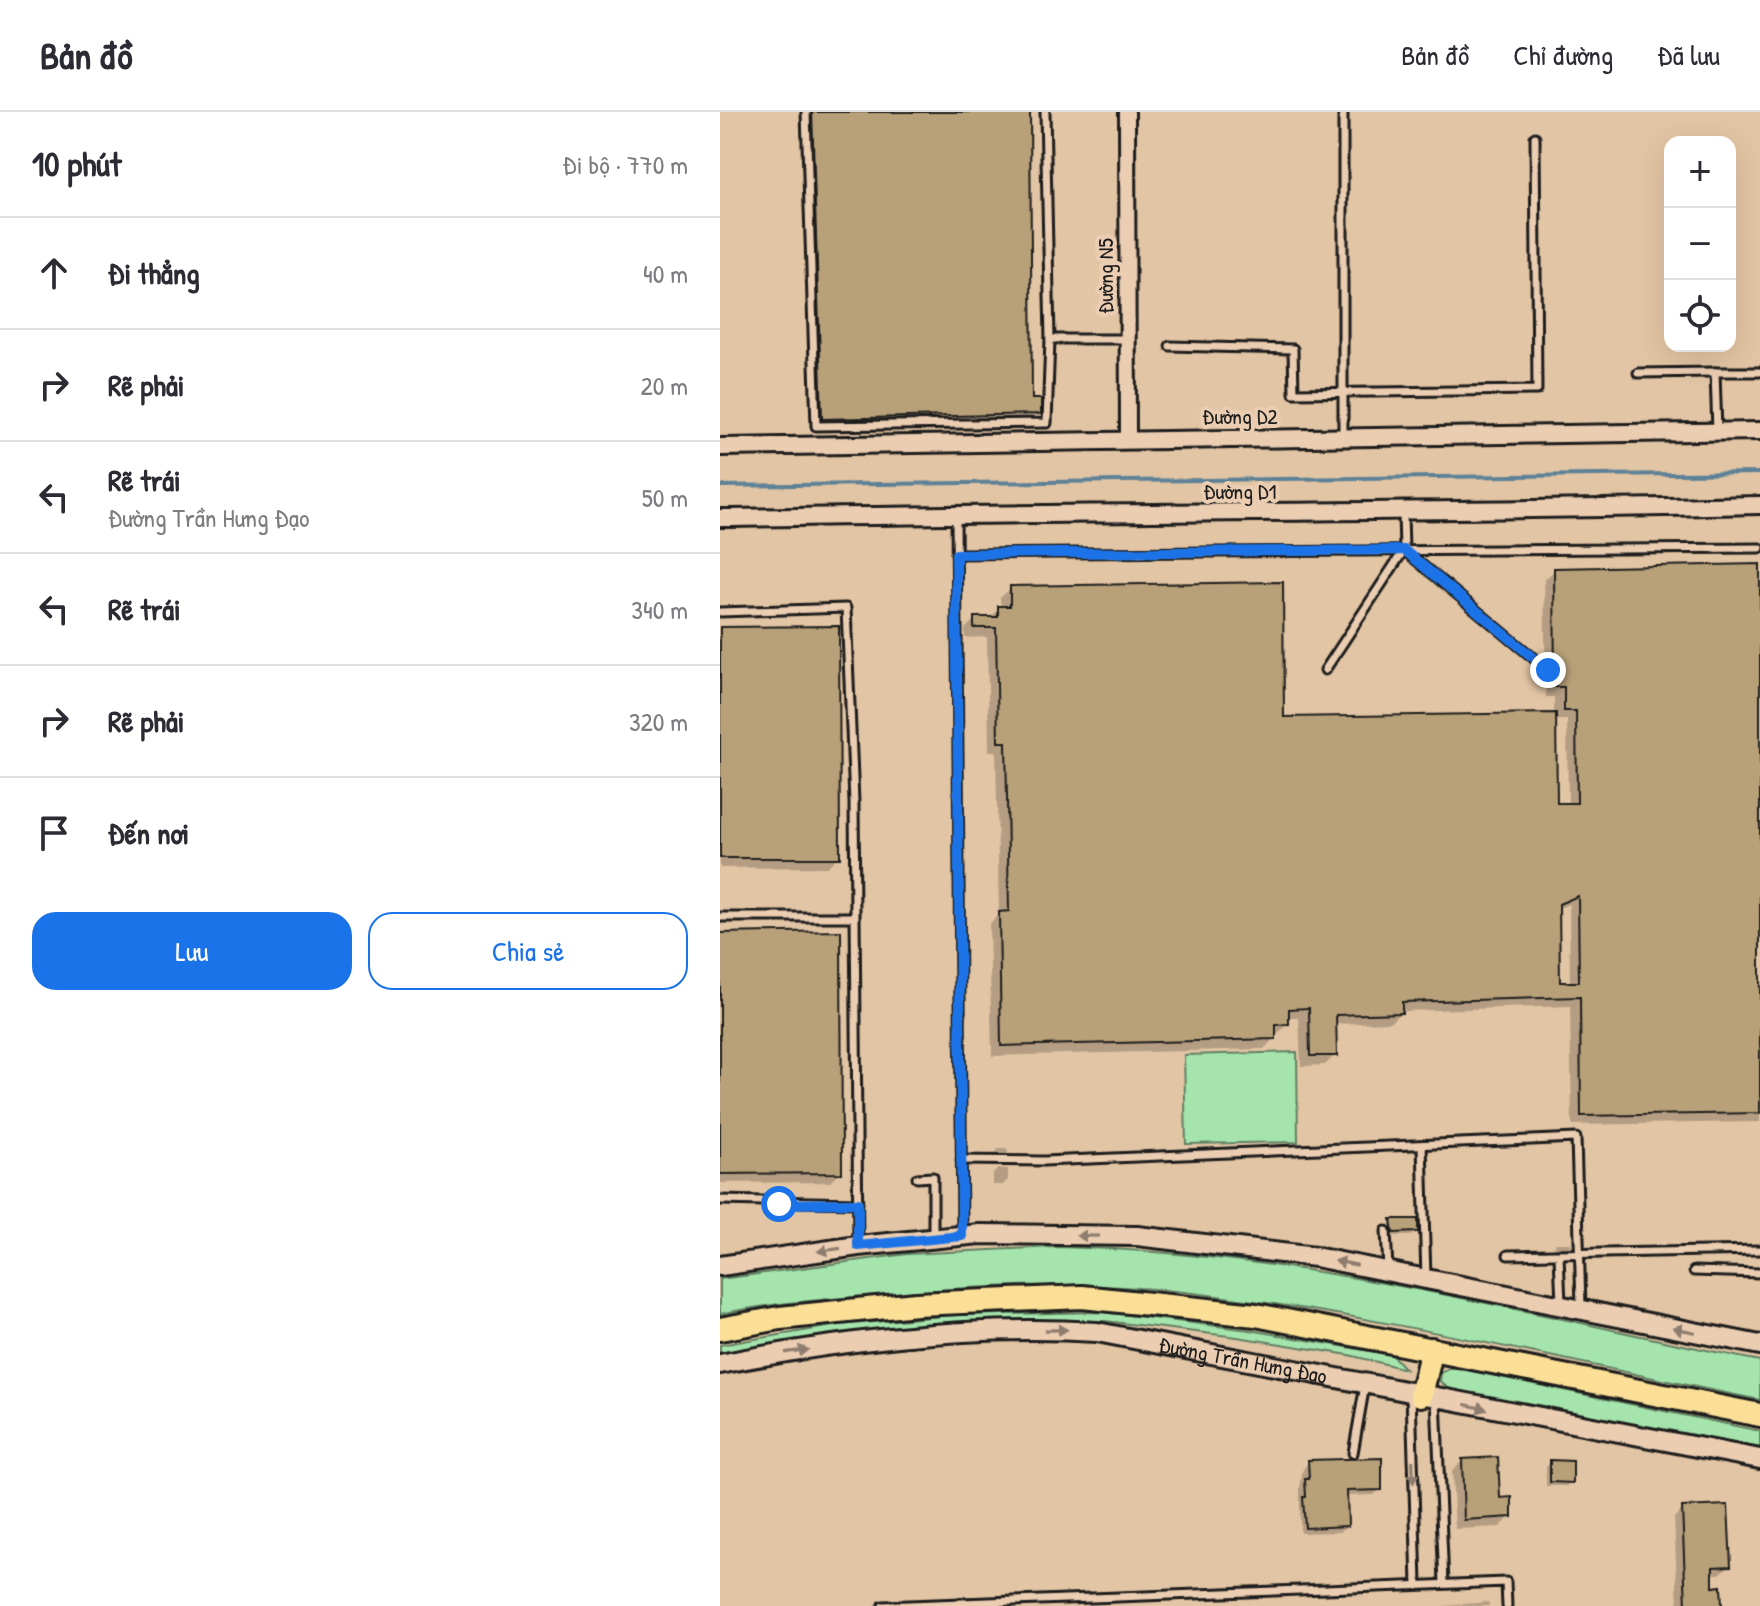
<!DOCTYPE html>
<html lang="vi">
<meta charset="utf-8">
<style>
body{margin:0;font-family:"Patrick Hand",sans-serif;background:#f2f2f3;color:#2b2b33}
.controls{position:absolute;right:24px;top:24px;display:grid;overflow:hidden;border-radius:16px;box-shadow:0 8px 32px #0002}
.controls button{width:72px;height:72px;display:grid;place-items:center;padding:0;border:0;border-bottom:2px solid #e1e1e2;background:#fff;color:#2b2b33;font:40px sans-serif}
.stop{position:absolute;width:24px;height:24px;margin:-18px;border:6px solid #1a73e8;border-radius:50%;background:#fff}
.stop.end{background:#1a73e8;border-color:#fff;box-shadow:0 2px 8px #0008}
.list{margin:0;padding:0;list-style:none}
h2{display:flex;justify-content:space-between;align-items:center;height:104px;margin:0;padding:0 32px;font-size:34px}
h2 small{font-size:26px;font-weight:400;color:#7c7c81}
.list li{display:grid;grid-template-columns:52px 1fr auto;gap:24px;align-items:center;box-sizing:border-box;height:112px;padding:0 32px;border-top:2px solid #e1e1e2}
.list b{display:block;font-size:30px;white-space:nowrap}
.list p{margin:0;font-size:26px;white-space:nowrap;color:#7c7c81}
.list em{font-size:26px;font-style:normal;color:#7c7c81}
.actions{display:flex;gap:16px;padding:24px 32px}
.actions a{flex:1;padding:18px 0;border:2px solid #1a73e8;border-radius:24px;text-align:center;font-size:28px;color:#1a73e8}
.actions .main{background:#1a73e8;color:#fff}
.icon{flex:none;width:44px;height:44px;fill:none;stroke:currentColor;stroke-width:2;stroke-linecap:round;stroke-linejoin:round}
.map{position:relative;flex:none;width:1040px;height:1494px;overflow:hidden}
header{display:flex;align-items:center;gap:48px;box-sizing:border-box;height:112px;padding:0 40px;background:#fff;border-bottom:2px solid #e1e1e2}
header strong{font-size:38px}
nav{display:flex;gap:44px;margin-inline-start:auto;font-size:28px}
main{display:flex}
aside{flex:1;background:#fff}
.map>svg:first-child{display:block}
.green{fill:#a5e5ad;stroke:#608064;stroke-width:2}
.shadow{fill:#0003;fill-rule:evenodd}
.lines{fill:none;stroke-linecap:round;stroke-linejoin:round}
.stream{stroke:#5d8196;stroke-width:4}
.building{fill:#b8a178;stroke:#1c1c1c;stroke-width:2;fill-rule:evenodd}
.service-casing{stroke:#1c1c1c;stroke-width:13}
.minor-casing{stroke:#1c1c1c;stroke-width:20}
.tertiary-casing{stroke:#1c1c1c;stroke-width:22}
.secondary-casing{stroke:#1c1c1c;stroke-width:24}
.trunk-casing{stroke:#1c1c1c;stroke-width:28}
.service{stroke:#ebcdb2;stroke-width:7}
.minor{stroke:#ebcdb2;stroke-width:14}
.tertiary{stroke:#ebcdb2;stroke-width:16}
.secondary{stroke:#ebcdb2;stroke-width:18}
.trunk{stroke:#fbdf96;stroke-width:22}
.oneway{fill:#8e7d6e}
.route{stroke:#1a73e8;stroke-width:10}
.labels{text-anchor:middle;stroke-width:8;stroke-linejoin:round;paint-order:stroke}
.street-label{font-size:22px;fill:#1c1c1c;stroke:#ebcdb2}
</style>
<header>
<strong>Bản đồ</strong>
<nav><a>Bản đồ</a><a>Chỉ đường</a><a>Đã lưu</a></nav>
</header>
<main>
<aside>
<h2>10 phút<small>Đi bộ · 770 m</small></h2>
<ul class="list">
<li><svg class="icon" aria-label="ahead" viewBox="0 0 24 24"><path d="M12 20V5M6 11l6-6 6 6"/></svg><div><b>Đi thẳng</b></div><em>40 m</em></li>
<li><svg class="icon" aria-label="right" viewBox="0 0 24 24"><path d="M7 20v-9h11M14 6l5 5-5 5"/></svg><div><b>Rẽ phải</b></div><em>20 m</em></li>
<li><svg class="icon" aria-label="left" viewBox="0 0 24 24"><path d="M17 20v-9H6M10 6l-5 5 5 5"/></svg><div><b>Rẽ trái</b><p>Đường Trần Hưng Đạo</p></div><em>50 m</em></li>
<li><svg class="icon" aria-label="left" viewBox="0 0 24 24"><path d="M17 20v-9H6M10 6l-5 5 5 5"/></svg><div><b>Rẽ trái</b></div><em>340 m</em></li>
<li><svg class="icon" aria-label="right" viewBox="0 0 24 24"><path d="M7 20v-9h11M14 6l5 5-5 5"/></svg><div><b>Rẽ phải</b></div><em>320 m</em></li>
<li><svg class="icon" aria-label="arrive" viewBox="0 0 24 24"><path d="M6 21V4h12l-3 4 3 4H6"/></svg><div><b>Đến nơi</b></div></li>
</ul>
<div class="actions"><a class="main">Lưu</a><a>Chia sẻ</a></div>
</aside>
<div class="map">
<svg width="1040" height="1494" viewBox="0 0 1040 1494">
<rect width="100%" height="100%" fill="#e2c5a4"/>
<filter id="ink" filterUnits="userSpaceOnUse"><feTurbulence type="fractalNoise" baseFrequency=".0125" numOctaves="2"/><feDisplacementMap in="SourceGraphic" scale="16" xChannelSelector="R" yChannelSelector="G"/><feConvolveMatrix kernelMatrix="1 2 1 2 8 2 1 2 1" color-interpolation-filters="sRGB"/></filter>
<g filter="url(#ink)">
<g class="green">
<path d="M577 940 578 1030 466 1032 464 943Z"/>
<path d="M335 1135C573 1139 807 1202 1040 1249V1288C849 1250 657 1202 464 1180 358 1168 250 1174 144 1184 96 1188 47 1192 0 1202V1167L187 1142Z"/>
<path d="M382 1200 530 1218 672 1243 685 1257 629 1243 517 1225 385 1209 221 1212 80 1227 0 1241V1233L119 1213 234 1203Z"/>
<path d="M733 1255 1040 1319V1336L730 1278 720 1269 721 1261Z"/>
</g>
<g class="shadow">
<path d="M81 0H308L310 289 319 301 308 312 93 317Z"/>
<path d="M1040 454V1010L852 1013 850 894 682 899 670 910 614 912 615 943 605 953 581 954 579 906H567V912L544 937 272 944 269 812 279 802 276 639H269L267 525 245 526V517L255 507H268L281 496 280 486 291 476 562 607 834 603V585H826L824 468 835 458ZM834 608H847L848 693H835ZM849 792 850 872H838L837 797Z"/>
<path d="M0 517 118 745 107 755 0 756Z"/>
<path d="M0 823 120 1060 110 1070 0 1071Z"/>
<path d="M278 1037H288V1041L283 1046H273Z"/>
<path d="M278 1057H288V1068L283 1073H273V1062Z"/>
<path d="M672 1109 696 1119 691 1124H669L667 1114Z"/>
<path d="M836 1131H851V1134L846 1139H832Z"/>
<path d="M742 1349 790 1405 780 1415 735 1417 732 1359Z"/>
<path d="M589 1350 660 1377 654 1383 625 1384 626 1414 620 1420 580 1421V1376L583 1357Z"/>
<path d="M831 1350 851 1370 846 1374H826V1355Z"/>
<path d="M963 1397 1009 1453 1000 1462H991L992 1477 1000 1494H958L954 1406Z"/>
<path d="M768 1490 769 1494H722Z"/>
</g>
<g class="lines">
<path class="stream" d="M0 374 1040 361"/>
</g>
<g class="building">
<path d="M92 0H310L312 287H321V302L102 307Z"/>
<path d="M1040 452V1001L861 1004 860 885 682 890V901L616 903 617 944H590L589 896 569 897V912L556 913V927L281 934 279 800 289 799 286 630H278L276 516H254V505H278V494H290V474L563 470 564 605 836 601 837 691H857L856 599H844V575H835L834 456ZM858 784 859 870H840L839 792Z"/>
<path d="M119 514 120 746H0V515Z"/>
<path d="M121 819 122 1061 0 1062V821Z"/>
<path d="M671 1107H698V1120L673 1121Z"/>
<path d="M778 1345 780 1386 792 1385V1405L744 1408 742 1347Z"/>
<path d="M662 1346V1378L627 1379 628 1414 585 1416 583 1385H586L585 1367H589L588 1348Z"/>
<path d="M830 1348 853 1349V1371L830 1370Z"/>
<path d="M1008 1393 1011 1454 993 1455V1475L1001 1474 1002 1494H966L962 1395Z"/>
</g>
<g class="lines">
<g class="service-casing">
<g id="service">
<path d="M86 0 96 314 327 311 330 227 325 0"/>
<path d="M330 227H407"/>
<path d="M450 234 573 237 574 281 817 278 815 25"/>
<path d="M918 261 995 260"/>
<path d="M997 320 995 260H1040"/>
<path d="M623 325V0"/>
<path d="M236 404 242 1123"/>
<path d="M684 438 828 558"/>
<path d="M236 442 1040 436"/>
<path d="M0 500 126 496 134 690 138 1131"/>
<path d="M605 558 684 438 683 401"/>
<path d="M0 805H134"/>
<path d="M702 1033 706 1166"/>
<path d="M241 1048 324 1049 856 1026 861 1194"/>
<path d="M197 1066 213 1065V1124"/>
<path d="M0 1088 138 1091"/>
<path d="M666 1119 668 1157"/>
<path d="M788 1143 1040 1138"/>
<path d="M839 1143 841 1192"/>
<path d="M974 1159 1040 1161"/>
<path d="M691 1282 697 1472"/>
<path d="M716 1286 724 1471"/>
<path d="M633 1341 645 1273"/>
<path d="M163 1494 786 1470 787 1494"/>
</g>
</g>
<g class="minor-casing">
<path id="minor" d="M407 0 408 327"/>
</g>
<g class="tertiary-casing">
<g id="tertiary">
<path d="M0 335 1040 319"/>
<path d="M0 406C347 400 693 401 1040 393"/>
</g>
</g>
<g class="secondary-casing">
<g id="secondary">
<path d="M0 1154 138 1134 260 1122 417 1124 595 1145 1040 1233"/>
<path id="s1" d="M0 1252C122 1228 252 1212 377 1220L1040 1347"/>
</g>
</g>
<g class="trunk-casing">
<g id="trunk">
<path d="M0 1217 60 1206 196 1192 362 1185 536 1203 1040 1303"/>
<path d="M701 1283 712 1237"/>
</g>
</g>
<use href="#service" class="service"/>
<use href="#minor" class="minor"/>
<use href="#tertiary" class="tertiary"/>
<use href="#secondary" class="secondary"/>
<use href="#trunk" class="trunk"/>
</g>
<defs><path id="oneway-solid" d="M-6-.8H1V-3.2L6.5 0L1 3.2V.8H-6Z" transform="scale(2)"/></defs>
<g class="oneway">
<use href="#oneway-solid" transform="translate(368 1124) rotate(-179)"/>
<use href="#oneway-solid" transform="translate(109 1138) rotate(172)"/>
<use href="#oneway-solid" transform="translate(626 1151) rotate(-169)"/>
<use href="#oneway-solid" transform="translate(336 1218) rotate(-1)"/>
<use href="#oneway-solid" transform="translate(964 1218) rotate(-168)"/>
<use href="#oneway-solid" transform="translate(77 1239) rotate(-8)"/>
<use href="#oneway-solid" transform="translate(756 1295) rotate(13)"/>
<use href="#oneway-solid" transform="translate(693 1360) rotate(88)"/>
</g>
</g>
<g class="lines" filter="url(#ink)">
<path class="route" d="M59 1092 138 1091V1134L242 1124 236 442 684 438 828 558"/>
</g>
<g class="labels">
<g class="street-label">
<text transform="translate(385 164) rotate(-90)" y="8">Đường N5</text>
<text x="520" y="312">Đường D2</text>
<text x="520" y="387">Đường D1</text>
<text dy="8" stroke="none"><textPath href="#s1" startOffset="528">Đường Trần Hưng Đạo</textPath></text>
</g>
</g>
</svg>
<div class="controls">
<button>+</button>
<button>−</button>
<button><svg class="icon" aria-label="locate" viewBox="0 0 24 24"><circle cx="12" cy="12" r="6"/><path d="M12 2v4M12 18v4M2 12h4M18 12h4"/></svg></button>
</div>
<div class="stop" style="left:59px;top:1092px"></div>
<div class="stop end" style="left:828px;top:558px"></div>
</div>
</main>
